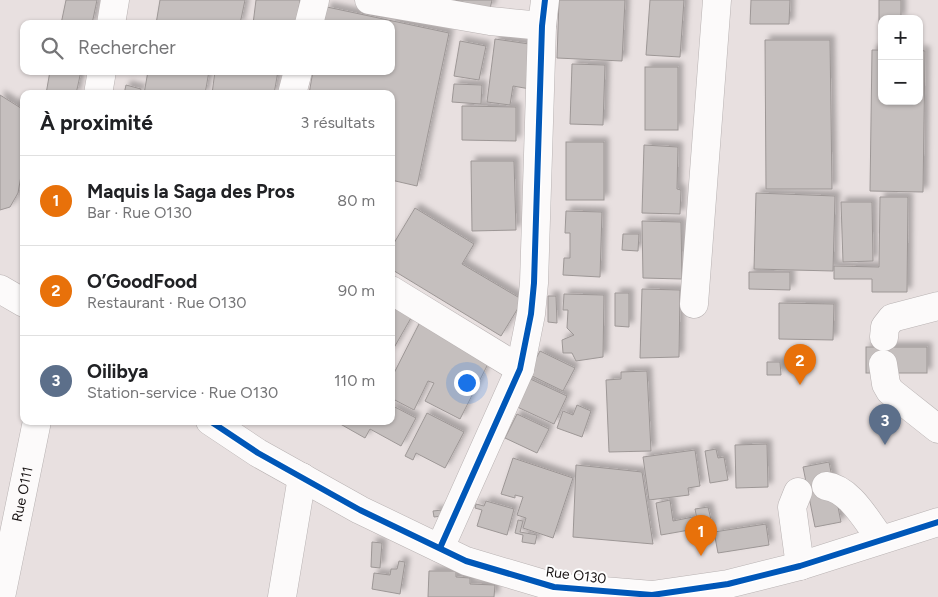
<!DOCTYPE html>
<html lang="fr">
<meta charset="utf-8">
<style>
body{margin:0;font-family:Figtree,sans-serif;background:#f6f6f6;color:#202124}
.controls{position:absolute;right:15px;top:15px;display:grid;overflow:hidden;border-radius:10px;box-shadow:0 1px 4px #0004}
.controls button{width:45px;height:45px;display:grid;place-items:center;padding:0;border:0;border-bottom:1px solid #e0e0e0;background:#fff;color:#202124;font:25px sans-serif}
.you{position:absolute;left:466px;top:382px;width:18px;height:18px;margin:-12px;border:4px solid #fff;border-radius:50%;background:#1a73e8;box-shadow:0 0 0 8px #1a73e833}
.badge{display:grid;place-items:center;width:32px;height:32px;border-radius:50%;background:#7c3aed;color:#fff;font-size:16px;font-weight:700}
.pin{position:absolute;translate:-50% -41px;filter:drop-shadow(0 1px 2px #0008)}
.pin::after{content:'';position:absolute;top:26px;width:18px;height:15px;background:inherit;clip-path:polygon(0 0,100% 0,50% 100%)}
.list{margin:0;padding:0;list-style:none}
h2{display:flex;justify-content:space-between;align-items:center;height:65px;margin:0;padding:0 20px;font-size:21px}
h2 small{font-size:16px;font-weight:400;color:#757577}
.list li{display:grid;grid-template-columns:32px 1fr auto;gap:15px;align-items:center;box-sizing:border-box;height:90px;padding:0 20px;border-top:1px solid #e0e0e0}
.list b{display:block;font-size:19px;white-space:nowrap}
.list p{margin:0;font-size:16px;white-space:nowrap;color:#757577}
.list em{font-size:16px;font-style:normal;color:#757577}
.icon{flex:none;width:28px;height:28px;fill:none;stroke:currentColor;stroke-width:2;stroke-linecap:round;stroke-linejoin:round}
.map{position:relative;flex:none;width:938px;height:597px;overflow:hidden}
.search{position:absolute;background:#fff;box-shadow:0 1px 4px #0004;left:20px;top:20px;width:375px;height:55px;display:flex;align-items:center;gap:12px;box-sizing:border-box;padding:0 18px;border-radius:10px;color:#757577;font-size:19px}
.panel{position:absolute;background:#fff;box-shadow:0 1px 4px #0004;left:20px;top:90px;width:375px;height:335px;border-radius:10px}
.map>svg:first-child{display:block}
.building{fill:#c5bfbe;stroke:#9d9796;filter:url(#shadow)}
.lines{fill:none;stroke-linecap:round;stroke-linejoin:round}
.minor-casing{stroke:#b8b2b2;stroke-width:29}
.minor{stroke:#fcfafa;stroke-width:28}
.cycleway-casing{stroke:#fff;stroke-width:9}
.cycleway{stroke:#0057b8;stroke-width:6}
.labels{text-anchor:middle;stroke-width:4;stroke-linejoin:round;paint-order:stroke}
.street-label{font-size:14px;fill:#171212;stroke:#fff}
</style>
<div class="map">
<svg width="938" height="597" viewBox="0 0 938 597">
<defs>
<filter id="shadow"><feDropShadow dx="4.5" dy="-4.5" stdDeviation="2.5" flood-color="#0004"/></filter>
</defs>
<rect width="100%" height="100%" fill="#e8e0e0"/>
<g class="building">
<path d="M66 0H97L92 24H61Z"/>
<path d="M160 0H245L240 24H156Z"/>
<path d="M256 0H300L297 24H253Z"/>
<path d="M454 0H492L490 9Z"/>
<path d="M559 0H625L622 61 557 58Z"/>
<path d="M650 0H684L680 57 646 55Z"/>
<path d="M751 0H790L789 24H750Z"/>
<path d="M879 0H901V19H882V40H879Z"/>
<path d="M327 7 449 33 417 186 391 180V94H309L313 71H391V24H323Z"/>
<path d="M495 39 536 45 530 89 513 86 510 105 487 102Z"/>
<path d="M765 40H830L832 189H766Z"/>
<path d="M460 41 486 46 479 80 454 76Z"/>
<path d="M872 50H882V101H919V50L925 51 923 192 870 191Z"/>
<path d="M572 64 605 65 603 125 570 124Z"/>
<rect x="645" y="67" width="33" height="63"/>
<path d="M50 71H81L76 94H46Z"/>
<path d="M148 71H209L205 94H144Z"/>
<path d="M215 71H278L274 94H212Z"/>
<path d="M454 84 482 85 481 104 452 102Z"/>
<path d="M126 85 141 89 140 94H124Z"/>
<path d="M0 95 24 110V159L18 193 10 207 0 210Z"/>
<path d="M462 106 516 107V141L462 140Z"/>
<rect x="566" y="142" width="38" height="58"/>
<path d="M644 145 678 147 677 189 681 190 680 214 642 213Z"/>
<path d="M471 161H514L516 230 472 231Z"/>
<path d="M756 193 835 196 833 271 754 269Z"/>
<path d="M880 197H908L907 292H872V279H834V266L879 267Z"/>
<path d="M841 202H872L873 261 843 262Z"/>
<path d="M415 208 474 244 462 264 523 300 501 336 391 269V248Z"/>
<path d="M566 211 602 212 600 277 563 275 564 258H570V233H565Z"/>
<path d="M642 221 681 222 682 279 643 278Z"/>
<path d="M623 234H639L638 251 622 250Z"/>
<path d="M749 272H790V290L749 289Z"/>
<path d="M642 289 680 290 679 357 640 358Z"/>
<path d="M615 293H629V327L615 326Z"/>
<path d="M564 294 604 295 603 357 576 361 572 353H563L562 340 574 335 567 328 568 310H563Z"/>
<path d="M548 296H556L557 323 548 322Z"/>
<path d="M779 303 834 304 833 340 779 339Z"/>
<path d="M391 306 411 318 391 353Z"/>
<path d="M420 322 491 358 460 419 425 401 434 383 428 381 414 410 391 398V379Z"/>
<rect x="866" y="347" width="61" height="26"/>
<path d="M540 351 575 368 563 391 528 374Z"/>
<path d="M767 362H780L781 375H767Z"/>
<path d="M647 371 651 451 609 452 606 380 621 379V372Z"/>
<path d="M526 377 567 396 554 424 513 405Z"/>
<path d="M391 405 416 418 401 446 370 429 365 438 335 421H391Z"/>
<path d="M577 405 591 411 582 437 557 428 563 411 573 415Z"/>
<path d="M427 413 464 432 445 468 416 453 413 460 405 456Z"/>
<path d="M517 414 549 429 537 453 505 438Z"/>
<path d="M767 444 768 487 736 488 735 445Z"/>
<path d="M716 449 718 458 724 457 728 480 710 483 705 451Z"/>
<path d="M695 450 700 486 688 488 689 495 649 500 643 457Z"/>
<path d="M513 458 573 478 553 538 523 528 526 518 517 515 523 497 515 495V498L501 494Z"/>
<path d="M829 462 841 522 815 527 803 467Z"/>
<path d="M576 465 642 472 653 544 573 537Z"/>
<path d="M670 500 673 521 693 517 695 529 661 535 656 503Z"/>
<path d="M486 501 514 509 507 535 477 526 482 510 475 508 476 504 484 506Z"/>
<path d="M708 507 713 528 699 530 695 509Z"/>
<path d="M442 510V516L434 517 433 511Z"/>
<path d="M518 520 523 521 520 532 537 535 535 544 522 542 523 535 515 533Z"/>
<path d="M766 524 769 545 718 553 714 532Z"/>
<path d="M372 542 382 543 380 568 371 567Z"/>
<path d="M399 561 405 562 400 594 372 589 374 573 390 575 391 569H397Z"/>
<path d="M429 571H456V577L470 578V584L495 585 494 597H428Z"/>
</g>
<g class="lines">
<g class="minor-casing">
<g id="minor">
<path d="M369 0 490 21 542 26"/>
<path d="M111 24 115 0"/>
<path d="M309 24 315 0"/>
<path d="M98 94 102 71"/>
<path d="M292 94 298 71"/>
<path d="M0 289 24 303"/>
<path d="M391 290 520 369"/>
<path d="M694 304 717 0"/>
<path d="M884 337 885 327 892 318 938 306"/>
<path d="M883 364 886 384 890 391 938 429"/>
<path d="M210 421 258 453 360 510 466 561 554 587 652 595 728 584 800 566 938 522"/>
<path d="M826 486C850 489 866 520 880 538"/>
<path d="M798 492 792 507 800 566"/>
<path d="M440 548 520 369 531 314 534 283 542 26 545 0"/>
<path id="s1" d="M1 597 37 421"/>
<path d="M282 597 302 477"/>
</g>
</g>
<use href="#minor" class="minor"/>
<g class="cycleway-casing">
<g id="cycleway">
<path d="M210 421 258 453 360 510 466 561 554 587 652 595 728 584 800 566 938 522"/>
<path d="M440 548 520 369 531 314 534 283 542 26 545 0"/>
</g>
</g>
<use href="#cycleway" class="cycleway"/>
</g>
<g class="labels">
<g class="street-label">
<text dy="5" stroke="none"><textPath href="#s1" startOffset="105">Rue O111</textPath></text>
<text transform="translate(576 575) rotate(7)" y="5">Rue O130</text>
</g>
</g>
</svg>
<div class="controls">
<button>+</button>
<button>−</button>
</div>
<div class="you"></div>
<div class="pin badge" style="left:701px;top:556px;background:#e8710a">1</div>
<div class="pin badge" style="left:800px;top:385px;background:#e8710a">2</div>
<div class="pin badge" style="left:885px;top:445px;background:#5c6f8a">3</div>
<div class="search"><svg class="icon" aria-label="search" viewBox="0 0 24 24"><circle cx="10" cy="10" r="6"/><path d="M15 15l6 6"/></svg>Rechercher</div>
<section class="panel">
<h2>À proximité<small>3 résultats</small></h2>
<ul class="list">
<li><span class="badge" style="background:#e8710a">1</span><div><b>Maquis la Saga des Pros</b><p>Bar · Rue O130</p></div><em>80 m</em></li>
<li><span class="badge" style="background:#e8710a">2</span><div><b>O’GoodFood</b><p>Restaurant · Rue O130</p></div><em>90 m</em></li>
<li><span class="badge" style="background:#5c6f8a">3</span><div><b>Oilibya</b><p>Station-service · Rue O130</p></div><em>110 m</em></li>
</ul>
</section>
</div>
